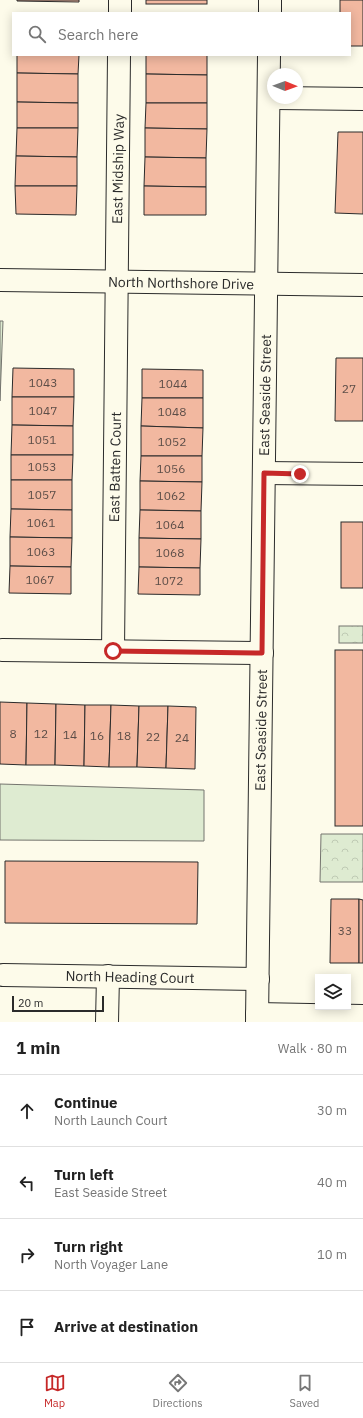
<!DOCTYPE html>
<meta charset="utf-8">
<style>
body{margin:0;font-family:"IBM Plex Sans",sans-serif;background:#f6f6f6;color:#222}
.controls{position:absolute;right:12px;bottom:12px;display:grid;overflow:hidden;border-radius:0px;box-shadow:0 2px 10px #0003}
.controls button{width:36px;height:36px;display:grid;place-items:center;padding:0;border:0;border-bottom:1px solid #e0e0e0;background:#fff;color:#222;font:20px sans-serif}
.compass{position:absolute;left:267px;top:68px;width:36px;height:36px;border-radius:50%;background:#fff;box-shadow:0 2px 10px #0003;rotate:91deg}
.scale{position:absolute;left:12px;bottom:10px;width:92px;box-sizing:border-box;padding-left:4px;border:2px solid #2b2b2b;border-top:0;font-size:11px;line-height:14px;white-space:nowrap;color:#2b2b2b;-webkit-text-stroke:3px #fdfbea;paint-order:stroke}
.stop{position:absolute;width:12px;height:12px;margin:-9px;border:3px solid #c62828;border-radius:50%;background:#fff}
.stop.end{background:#c62828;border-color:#fff;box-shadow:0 1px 4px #0008}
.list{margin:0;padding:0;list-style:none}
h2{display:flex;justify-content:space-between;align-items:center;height:52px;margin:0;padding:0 16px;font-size:17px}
h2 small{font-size:13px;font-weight:400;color:#767676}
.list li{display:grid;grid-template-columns:26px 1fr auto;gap:12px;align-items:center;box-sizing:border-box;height:72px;padding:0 16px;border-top:1px solid #e0e0e0}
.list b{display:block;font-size:15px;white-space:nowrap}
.list p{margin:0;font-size:13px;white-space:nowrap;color:#767676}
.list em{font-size:13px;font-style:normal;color:#767676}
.icon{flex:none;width:22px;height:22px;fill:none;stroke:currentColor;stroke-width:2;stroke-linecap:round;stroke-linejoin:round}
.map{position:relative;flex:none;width:363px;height:1022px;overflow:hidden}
.search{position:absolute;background:#fff;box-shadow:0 2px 10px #0003;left:12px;right:12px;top:12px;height:44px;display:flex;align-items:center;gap:10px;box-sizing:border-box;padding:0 14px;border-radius:0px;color:#767676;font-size:15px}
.sheet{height:340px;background:#fff}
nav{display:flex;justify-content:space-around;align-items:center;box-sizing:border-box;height:56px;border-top:1px solid #e0e0e0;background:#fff;font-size:11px;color:#767676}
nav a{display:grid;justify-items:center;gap:2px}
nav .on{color:#c62828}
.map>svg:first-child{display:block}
.grass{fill:#deebd1;stroke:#74746e}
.park{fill:url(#park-crowns);stroke:#74746e}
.building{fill:#f2b8a0;stroke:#2b2b2b}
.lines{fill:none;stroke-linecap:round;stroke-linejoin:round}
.street-casing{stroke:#2b2b2b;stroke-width:24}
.street{stroke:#fdfbea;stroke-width:22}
.route{stroke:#c62828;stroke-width:5}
.labels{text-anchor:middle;stroke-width:3;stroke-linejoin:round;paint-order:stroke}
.number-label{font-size:12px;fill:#5d4e48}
.street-label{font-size:14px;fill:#2b2b2b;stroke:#fdfbea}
</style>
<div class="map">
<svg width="363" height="1022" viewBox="0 0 363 1022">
<defs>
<pattern id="park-crowns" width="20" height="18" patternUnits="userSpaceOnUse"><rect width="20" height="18" fill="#deebd1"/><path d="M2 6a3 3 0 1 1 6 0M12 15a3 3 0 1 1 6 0" fill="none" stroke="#bfcab4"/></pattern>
</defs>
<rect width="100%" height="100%" fill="#fdfbea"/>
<g class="grass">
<path d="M0 321H3L0 401Z"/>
<path d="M0 784 204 790V841L0 840Z"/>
</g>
<g class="park">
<rect x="339" y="626" width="24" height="17"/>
<path d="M321 834H363V882H320Z"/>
</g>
<g class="building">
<path d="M17 0H79V2L17 1Z"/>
<rect x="146" y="0" width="61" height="4"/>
<path d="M340 0H363V46H350V13H340Z"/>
<path d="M17 55H79L78 74 17 73Z"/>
<path d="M146 55H207V75L146 74Z"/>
<path d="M17 73 78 74V103L17 102Z"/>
<path d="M146 74 207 75V103H146Z"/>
<path d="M17 102 78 103V128H17Z"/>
<path d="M146 103H207V129L145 128Z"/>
<path d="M17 128H78L77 157 16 156Z"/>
<path d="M145 128 207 129 206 158 145 157Z"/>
<path d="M338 132H363V214L335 213Z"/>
<path d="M16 156 77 157V186H15Z"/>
<path d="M145 157 206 158V187L144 186Z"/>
<path d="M15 186H77L76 215 16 214Z"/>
<path d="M144 186 206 187V215H144Z"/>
<path d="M336 358H363V421H335Z"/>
<path d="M13 368 74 369V397H12Z"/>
<path d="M142 369 203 370V398H142Z"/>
<path d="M12 397H74L73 426 12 425Z"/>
<path d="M142 398H203V428L141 426Z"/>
<path d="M12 425 73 426V455H11Z"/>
<path d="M141 426 203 428 202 456H141Z"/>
<path d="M11 455H73L72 480H11Z"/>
<path d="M141 456H202V482L140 481Z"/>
<path d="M11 480H72V510L11 509Z"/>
<path d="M140 481 202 482 201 511 140 510Z"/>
<path d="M11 509 72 510V538L10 537Z"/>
<path d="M140 510 201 511V539L139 538Z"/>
<rect x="341" y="522" width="22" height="66"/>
<path d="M10 537 72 538 71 567 10 566Z"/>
<path d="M139 538 201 539 200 568 139 567Z"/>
<path d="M10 566 71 567V594L9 593Z"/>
<path d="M139 567 200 568V595L138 594Z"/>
<rect x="335" y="650" width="28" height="176"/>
<path d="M0 702 27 703 26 765 0 764Z"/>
<path d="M27 703 56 704 55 765H26Z"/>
<path d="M56 704 85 705 84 766 55 765Z"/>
<path d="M85 705H111L109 767 84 766Z"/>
<path d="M111 705 139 706 137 767H109Z"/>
<path d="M139 706H168L166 768 137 767Z"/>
<path d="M168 706 196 707 195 769 166 768Z"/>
<path d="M5 861 198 862 197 924 5 923Z"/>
<path d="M331 899H359V963H330Z"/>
<path d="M359 899 363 900V963H359Z"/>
</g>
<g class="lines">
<g class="street-casing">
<g id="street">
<path d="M120 13V0"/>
<path d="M270 13V0"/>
<path d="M277 98 363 99"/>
<path d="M0 280 363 285"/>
<path d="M264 473 363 474"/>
<path d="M2 650 262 653"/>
<path d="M113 651 119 55"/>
<path d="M3 975 258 979"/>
<path d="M257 1014 363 1016"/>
<path d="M107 1022 108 976"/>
<path d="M257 1022 269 55"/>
</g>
</g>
<use href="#street" class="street"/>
</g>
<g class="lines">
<path class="route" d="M113 651 262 653 264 473 300 474"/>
</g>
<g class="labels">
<g class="number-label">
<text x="43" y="387">1043</text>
<text x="173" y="388">1044</text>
<text x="349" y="393">27</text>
<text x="43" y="415">1047</text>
<text x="172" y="416">1048</text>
<text x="42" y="444">1051</text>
<text x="172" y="446">1052</text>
<text x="42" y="471">1053</text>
<text x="171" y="473">1056</text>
<text x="42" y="499">1057</text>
<text x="171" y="500">1062</text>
<text x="41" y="527">1061</text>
<text x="170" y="529">1064</text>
<text x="41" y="556">1063</text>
<text x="170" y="557">1068</text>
<text x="40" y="584">1067</text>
<text x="169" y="585">1072</text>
<text x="13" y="738">8</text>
<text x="41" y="738">12</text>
<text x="70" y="739">14</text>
<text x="97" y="740">16</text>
<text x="124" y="740">18</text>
<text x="153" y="741">22</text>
<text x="182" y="742">24</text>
<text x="345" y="935">33</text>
</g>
<g class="street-label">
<text transform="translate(118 169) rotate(-89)" y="5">East Midship Way</text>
<text transform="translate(181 283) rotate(1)" y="5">North Northshore Drive</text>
<text transform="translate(265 395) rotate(-89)" y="5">East Seaside Street</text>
<text transform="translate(115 467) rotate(-89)" y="5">East Batten Court</text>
<text transform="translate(261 730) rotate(-89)" y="5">East Seaside Street</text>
<text transform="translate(130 977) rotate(1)" y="5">North Heading Court</text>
</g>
</g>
</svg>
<div class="controls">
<button><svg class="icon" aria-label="layers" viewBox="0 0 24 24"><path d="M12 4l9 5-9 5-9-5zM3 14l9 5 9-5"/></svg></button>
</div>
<svg class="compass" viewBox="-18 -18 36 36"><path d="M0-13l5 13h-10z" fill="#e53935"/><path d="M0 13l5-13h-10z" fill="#767676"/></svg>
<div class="scale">20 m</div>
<div class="stop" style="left:113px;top:651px"></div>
<div class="stop end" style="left:300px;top:474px"></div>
<div class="search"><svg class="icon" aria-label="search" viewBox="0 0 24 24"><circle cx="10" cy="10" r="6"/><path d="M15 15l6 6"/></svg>Search here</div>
</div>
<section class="sheet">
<h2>1 min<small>Walk · 80 m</small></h2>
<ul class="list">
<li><svg class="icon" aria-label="ahead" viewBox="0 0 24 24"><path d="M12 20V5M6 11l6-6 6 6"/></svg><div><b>Continue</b><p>North Launch Court</p></div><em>30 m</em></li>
<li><svg class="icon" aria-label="left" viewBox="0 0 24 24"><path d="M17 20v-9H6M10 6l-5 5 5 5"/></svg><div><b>Turn left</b><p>East Seaside Street</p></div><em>40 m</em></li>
<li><svg class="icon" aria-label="right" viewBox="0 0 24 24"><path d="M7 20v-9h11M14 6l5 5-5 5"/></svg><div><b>Turn right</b><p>North Voyager Lane</p></div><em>10 m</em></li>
<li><svg class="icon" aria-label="arrive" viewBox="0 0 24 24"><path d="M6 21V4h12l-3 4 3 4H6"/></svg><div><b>Arrive at destination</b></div></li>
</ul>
</section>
<nav>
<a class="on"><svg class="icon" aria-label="map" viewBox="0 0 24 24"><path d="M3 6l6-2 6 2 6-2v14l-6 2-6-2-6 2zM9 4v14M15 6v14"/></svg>Map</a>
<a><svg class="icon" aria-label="directions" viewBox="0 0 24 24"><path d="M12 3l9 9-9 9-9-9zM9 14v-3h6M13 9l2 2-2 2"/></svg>Directions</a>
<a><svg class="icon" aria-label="saved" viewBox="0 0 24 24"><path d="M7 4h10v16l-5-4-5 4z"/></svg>Saved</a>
</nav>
